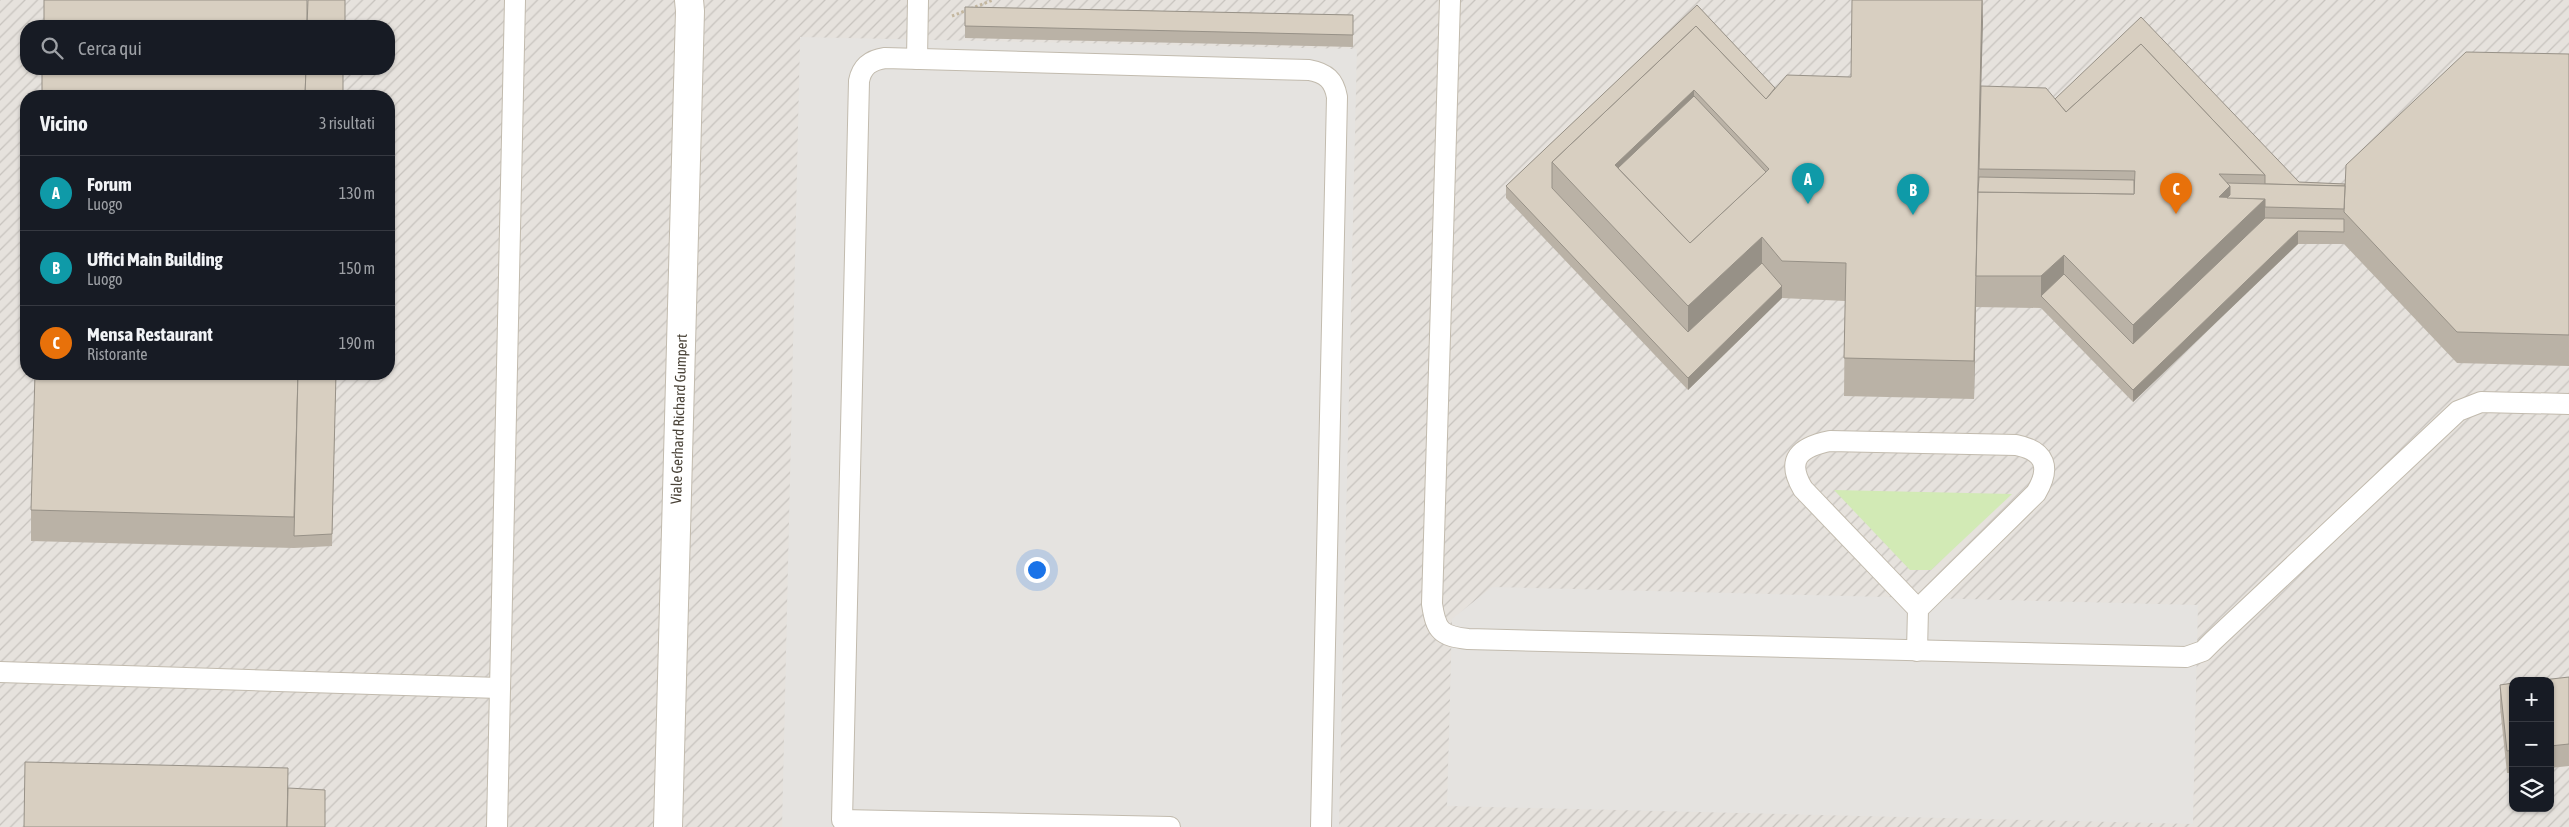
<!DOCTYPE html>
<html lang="it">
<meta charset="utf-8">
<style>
body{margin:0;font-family:"Asap Condensed",sans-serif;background:#20242c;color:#f1f3f6}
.controls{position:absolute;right:15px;bottom:15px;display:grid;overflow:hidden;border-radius:10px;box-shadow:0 1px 4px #0004}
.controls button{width:45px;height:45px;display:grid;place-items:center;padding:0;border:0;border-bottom:1px solid #363941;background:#171b24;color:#f1f3f6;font:25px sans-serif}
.you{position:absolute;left:1036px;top:569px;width:18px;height:18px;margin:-12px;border:4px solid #fff;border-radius:50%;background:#1a73e8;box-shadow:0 0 0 8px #1a73e833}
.badge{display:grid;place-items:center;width:32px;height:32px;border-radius:50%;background:#db2777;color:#fff;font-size:16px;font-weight:700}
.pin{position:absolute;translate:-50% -41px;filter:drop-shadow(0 1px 2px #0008)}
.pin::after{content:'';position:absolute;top:26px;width:18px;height:15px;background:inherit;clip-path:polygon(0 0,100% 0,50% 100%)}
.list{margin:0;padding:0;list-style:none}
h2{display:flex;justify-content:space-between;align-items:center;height:65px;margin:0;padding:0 20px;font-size:21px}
h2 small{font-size:16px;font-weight:400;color:#9ea1a6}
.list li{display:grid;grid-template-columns:32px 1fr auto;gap:15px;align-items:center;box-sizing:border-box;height:75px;padding:0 20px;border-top:1px solid #363941}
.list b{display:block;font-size:19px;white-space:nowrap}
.list p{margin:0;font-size:16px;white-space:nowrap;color:#9ea1a6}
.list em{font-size:16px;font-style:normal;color:#9ea1a6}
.icon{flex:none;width:28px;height:28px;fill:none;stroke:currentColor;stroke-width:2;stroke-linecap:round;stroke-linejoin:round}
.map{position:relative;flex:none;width:2569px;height:827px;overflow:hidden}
.search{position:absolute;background:#171b24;box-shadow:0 1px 4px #0004;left:20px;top:20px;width:375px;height:55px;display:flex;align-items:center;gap:12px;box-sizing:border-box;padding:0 18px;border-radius:20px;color:#9ea1a6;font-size:19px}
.panel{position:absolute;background:#171b24;box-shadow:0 1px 4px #0004;left:20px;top:90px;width:375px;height:290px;border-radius:20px}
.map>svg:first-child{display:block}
.industrial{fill:url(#industrial-furrows);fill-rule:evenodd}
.green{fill:#d2eab5}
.parking{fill:#e5e3e0}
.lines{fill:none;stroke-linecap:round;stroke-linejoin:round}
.lane-casing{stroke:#c2bbae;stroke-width:22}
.street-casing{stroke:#c2bbae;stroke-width:30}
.path{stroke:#c4b79f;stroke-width:3;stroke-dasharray:2.5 2.5;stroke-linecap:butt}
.lane{stroke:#fff;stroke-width:20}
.street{stroke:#fff;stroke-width:28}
.wall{fill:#bab2a6}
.shaded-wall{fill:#979187}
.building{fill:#d8cfc1;stroke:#979187;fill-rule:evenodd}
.labels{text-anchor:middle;stroke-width:4;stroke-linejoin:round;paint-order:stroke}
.street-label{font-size:15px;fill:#4b4439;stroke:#fff}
</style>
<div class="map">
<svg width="2569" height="827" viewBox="0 0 2569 827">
<defs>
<pattern id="industrial-furrows" width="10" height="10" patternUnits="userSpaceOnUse" patternTransform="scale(1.25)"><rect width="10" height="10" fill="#e6e2dd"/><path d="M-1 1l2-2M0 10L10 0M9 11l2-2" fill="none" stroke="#c7c3be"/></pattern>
</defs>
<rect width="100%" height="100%" fill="#f6f3ec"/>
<path class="industrial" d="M0 0H2569V827H0ZM26 26H389V69H26ZM26 96H389V374H26ZM2513 681H2550V808H2513Z"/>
<path class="green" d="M1834 490 2012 494 1931 570H1910Z"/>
<g class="parking">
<path d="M800 37 1357 49 1339 827H782Z"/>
<path d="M1492 587 2198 605 2193 824 1447 806 1452 619Z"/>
</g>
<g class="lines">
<g class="lane-casing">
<g id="lane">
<path d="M1450 0 1432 604C1436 631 1441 636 1468 639L2186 657 2203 651 2213 641 2458 411 2481 402 2569 404"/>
<path d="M917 59 918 0"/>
<path d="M1917 651 1918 609 1803 489C1785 459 1800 447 1830 441L2016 445C2046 451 2051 468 2036 493L1918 609"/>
<path d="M0 672 499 688"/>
<path d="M497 827 515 0"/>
<path d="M1170 827 842 820 859 81C862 66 871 60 885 58L1309 70C1326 73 1334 80 1337 97L1321 827"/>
</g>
</g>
<g class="street-casing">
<path id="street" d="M668 827 690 11 689 0"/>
</g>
<path class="path" d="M952 16 993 0"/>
<use href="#lane" class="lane"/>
<use href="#street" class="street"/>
</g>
<g class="wall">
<path d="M1983 0 1981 86 2055 99 2299 182 2345 184 2569 54V366L2457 363 2344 244H2298L2133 402 2041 308 1976 307 1974 399 1844 396 1845 301 1782 298 1688 390 1506 198V186L1697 5 1775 88 1851 77Z"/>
<path d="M965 7 1353 15V47L965 38Z"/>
<path d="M336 374 332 546 294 548 31 541V510Z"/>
<path d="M2569 677V766L2550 768V681Z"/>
<path d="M2513 683V773H2507L2500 707V685Z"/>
</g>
<g class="shaded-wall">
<path d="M1982 0 1983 22 1976 276 1974 399V361Z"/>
<path d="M1694 90V127L1631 187 1615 165Z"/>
<path d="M2230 186V206L2219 197Z"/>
<path d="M2265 199V230L2133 356V325Z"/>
<path d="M2298 231V244L2133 402V390Z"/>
<path d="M1762 237V275L1688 344V306Z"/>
<path d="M2064 255V286L2041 296V308V276Z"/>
<path d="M1782 286V298L1688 390V378Z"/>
</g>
<g class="building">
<rect x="44" y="0" width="263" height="26"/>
<path d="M308 0H345V26H307Z"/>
<path d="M1852 0H1982L1974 361 1844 358 1846 263 1782 261 1762 237 1688 306 1552 162 1696 26 1766 99 1787 75 1851 77ZM1694 90 1769 169 1690 243 1615 165Z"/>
<path d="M1697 5 1775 88 1766 99 1696 26 1552 162V188L1688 332 1762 263 1782 286 1688 378 1506 186Z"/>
<path d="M965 7 1353 15V35L965 26Z"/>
<path d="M2141 17 2299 182 2345 184V186L2265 184V175L2141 44 2066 112 2055 99Z"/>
<path d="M2141 44 2265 175 2219 174 2230 186 2219 197 2265 199 2133 325 2064 255 2041 276H1976L1978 192 2134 194 2135 171 1979 169 1981 86 2046 88 2066 112Z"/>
<path d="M2466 52 2569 54V335L2457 332 2344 212 2346 165Z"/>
<path d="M42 69H306L305 96H42Z"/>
<path d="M306 69H343V96H305Z"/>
<path d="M1694 96 1766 172 1690 243 1618 168Z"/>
<path d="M1979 177 2134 180V194L1978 192Z"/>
<path d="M2227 183 2345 186 2344 209 2265 207V199L2227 198 2230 195V186Z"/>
<path d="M2265 218 2344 219V232L2298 231 2133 390 2041 296 2064 274 2133 344Z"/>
<path d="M35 374H298L294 517 31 510Z"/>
<path d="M298 374H336L332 534 294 536Z"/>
<path d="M2569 677V744L2550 746V681H2534Z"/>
<path d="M2513 683V750L2507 751 2500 685Z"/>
<path d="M25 762 288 768 287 827H24Z"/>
<path d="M288 788 325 790V827H287Z"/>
</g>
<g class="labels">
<g class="street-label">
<text transform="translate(679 419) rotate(-88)" y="5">Viale Gerhard Richard Gumpert</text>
</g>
</g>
</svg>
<div class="controls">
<button>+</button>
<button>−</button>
<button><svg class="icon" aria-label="layers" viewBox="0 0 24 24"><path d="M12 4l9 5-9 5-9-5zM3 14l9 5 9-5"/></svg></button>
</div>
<div class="you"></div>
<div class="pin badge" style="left:1808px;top:204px;background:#0f9aa8">A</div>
<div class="pin badge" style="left:1913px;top:215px;background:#0f9aa8">B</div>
<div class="pin badge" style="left:2176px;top:214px;background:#e8710a">C</div>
<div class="search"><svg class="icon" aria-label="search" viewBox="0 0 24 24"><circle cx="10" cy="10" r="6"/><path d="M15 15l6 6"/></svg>Cerca qui</div>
<section class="panel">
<h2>Vicino<small>3 risultati</small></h2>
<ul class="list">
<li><span class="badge" style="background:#0f9aa8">A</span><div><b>Forum</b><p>Luogo</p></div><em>130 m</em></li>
<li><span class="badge" style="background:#0f9aa8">B</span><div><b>Uffici Main Building</b><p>Luogo</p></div><em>150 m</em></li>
<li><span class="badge" style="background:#e8710a">C</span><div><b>Mensa Restaurant</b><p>Ristorante</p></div><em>190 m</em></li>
</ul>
</section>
</div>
